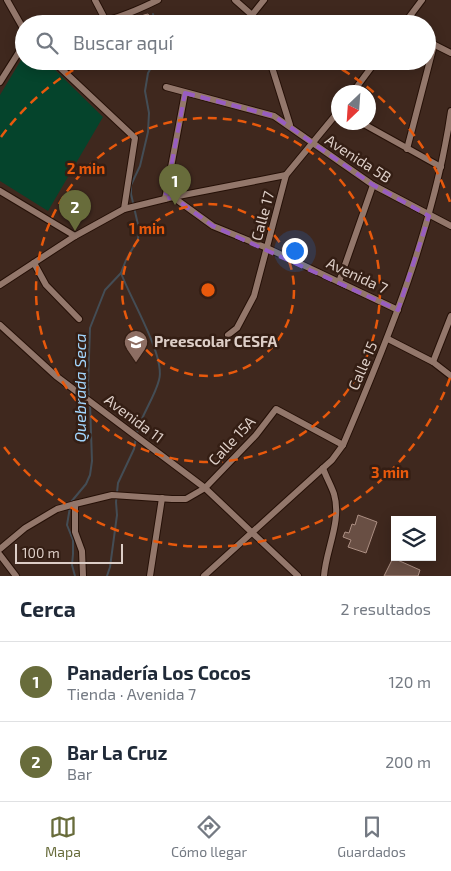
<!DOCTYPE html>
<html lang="es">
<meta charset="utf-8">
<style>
body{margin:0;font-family:"Exo 2",sans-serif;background:#f2f2f3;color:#1f2937}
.controls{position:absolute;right:15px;bottom:15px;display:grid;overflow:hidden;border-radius:0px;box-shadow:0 2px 12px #0003}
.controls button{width:45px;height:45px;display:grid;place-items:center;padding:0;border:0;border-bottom:1px solid #e0e1e3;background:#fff;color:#1f2937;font:25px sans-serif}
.compass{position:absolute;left:331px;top:85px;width:45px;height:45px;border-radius:50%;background:#fff;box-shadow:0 2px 12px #0003;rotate:205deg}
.scale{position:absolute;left:15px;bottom:12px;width:108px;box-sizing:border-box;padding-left:5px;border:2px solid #ddcec7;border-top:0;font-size:14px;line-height:18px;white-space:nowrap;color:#ddcec7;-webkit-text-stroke:4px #341e14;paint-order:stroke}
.you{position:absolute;left:294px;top:250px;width:18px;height:18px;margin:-12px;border:4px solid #fff;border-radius:50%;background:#1a73e8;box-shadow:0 0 0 8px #1a73e833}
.badge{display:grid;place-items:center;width:32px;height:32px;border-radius:50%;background:#686c3b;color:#fff;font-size:16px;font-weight:700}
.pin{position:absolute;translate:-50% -41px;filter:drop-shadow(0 1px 2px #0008)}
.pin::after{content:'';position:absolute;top:26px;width:18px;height:15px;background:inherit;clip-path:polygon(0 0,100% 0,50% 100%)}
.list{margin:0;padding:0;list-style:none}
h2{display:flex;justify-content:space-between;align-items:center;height:65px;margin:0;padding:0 20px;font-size:21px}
h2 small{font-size:16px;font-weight:400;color:#747a83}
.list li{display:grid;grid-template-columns:32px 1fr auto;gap:15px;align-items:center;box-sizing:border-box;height:80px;padding:0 20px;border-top:1px solid #e0e1e3}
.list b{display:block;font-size:19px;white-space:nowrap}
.list p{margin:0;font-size:16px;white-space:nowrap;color:#747a83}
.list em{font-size:16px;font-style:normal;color:#747a83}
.icon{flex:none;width:28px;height:28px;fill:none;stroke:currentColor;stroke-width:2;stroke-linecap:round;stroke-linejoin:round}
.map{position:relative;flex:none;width:451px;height:576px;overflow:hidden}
.search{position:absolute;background:#fff;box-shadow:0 2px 12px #0003;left:15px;right:15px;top:15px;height:55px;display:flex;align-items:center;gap:12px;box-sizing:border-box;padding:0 18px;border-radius:28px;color:#747a83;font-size:19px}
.sheet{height:225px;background:#fff}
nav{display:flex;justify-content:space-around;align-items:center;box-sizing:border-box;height:70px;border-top:1px solid #e0e1e3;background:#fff;font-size:14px;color:#747a83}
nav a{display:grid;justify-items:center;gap:2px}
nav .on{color:#686c3b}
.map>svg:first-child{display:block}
.green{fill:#05442c}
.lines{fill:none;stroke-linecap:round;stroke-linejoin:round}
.stream{stroke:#444d55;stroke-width:2}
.building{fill:#694f44;stroke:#ac8f83}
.minor-casing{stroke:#251007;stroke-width:8}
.minor{stroke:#93776b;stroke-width:6}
.marked{fill:none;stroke:#985dc1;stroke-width:4;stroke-dasharray:10 6;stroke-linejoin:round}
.ring{fill:none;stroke:#e8590c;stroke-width:2.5;stroke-dasharray:9 6}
.labels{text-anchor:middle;stroke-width:5;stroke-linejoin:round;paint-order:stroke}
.street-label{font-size:15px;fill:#ddcec7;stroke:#341e14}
.poi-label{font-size:15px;font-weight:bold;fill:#ddcec7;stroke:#341e14;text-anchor:start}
.water-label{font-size:16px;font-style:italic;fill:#a3d6fd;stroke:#341e14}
.centre{fill:#e8590c;stroke:#341e14;stroke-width:2.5}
.ring-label{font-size:15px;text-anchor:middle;font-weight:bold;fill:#e8590c;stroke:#341e14;stroke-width:5;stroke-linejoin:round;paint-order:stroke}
</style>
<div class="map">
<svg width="451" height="576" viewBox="0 0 451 576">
<rect width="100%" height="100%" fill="#3f281e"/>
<path class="green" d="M24 55V61H46L103 117 48 211 0 181V95Z"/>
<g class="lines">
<g class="stream">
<path d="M153 14 156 24"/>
<path d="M121 273C130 298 166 357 159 380 154 399 141 415 137 433"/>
<path d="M89 399 88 385 90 328 105 290 121 273 126 260 138 239 139 229 131 194V185L140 166 148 132 149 113 145 91 148 73 155 61"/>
<path d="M71 502 86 484 90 475 92 461 90 403"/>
<path d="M70 507 67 525 73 540V554L72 565 75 576"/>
<path d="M107 576 110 567 117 515 116 502 118 483 134 449 136 438"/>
</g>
</g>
<g class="building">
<path d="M148 14 154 24H124L144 15Z"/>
<path d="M358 515 377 522 366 553 348 547 351 540 343 537 345 532 349 533 352 524 355 525Z"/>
<path d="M393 558 420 570 418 576H384Z"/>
</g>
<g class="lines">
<g class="minor-casing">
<g id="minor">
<path d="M7 0 24 30"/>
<path d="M95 0 106 21"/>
<path d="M235 0 252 15 256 24"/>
<path d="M252 15 264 0"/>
<path d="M91 24C115 20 136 11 158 0"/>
<path d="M404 24 422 0"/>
<path d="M427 41 451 53"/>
<path d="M53 61 135 138 124 209"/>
<path d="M270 61 290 125"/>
<path d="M0 82 24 44"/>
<path d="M166 87 274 116 373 185 451 226"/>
<path d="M353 92 376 61"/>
<path d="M360 122 441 167"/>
<path d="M407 149 434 45"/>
<path d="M0 191 75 236"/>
<path d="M173 197 213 226 267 248 398 310"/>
<path d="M165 199 185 93"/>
<path d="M34 263 46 285 79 319"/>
<path d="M339 282 373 185"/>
<path d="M0 285 75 236 124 209 173 197 286 175"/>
<path d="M0 325 56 376 205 488 298 576"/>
<path d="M228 335 237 328 254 296 286 175 338 112"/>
<path d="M388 339 433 362 451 376"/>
<path d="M433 362 451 316"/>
<path d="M323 468C326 477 331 485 334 494 342 521 326 549 324 576"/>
<path d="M75 504V532L82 551 83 576"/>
<path d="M0 549 25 528 57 509 75 504 112 495 172 499H186L205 488 256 435 276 409 343 445"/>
<path d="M0 555 16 576"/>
<path d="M150 576 162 498"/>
<path d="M204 576 332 460 343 445C389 337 434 227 451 111"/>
</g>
</g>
<use href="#minor" class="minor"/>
</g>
<path class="marked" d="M185 93 274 116 373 185 429 216 398 310 213 226 173 197 165 199Z"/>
<g class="ring">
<circle cx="208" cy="290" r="86"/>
<circle cx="208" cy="290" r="172"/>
<path d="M450 378A258 258 0 0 1 1 443M1 137A258 258 0 0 1 87 62M329 62A258 258 0 0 1 450 202"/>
</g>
<defs>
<g id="school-pin" transform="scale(1.25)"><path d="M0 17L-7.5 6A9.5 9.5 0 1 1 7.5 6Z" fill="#8d6e63" stroke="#341e14"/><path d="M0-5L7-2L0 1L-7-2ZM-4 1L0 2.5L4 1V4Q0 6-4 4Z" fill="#fff"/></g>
</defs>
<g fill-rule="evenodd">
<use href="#school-pin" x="136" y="342"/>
</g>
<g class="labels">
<g class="street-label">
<text transform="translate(358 159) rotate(33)" y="5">Avenida 5B</text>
<text transform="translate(263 216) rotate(-75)" y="5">Calle 17</text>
<text transform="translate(357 276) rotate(25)" y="5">Avenida 7</text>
<text transform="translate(363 366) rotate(-67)" y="5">Calle 15</text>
<text transform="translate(134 419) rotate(37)" y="5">Avenida 11</text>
<text transform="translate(232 441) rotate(-47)" y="5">Calle 15A</text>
</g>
<g class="poi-label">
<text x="154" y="347">Preescolar CESFA</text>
</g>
<g class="water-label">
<text transform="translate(80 388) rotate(-90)" y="6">Quebrada Seca</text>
</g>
</g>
<circle cx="208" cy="290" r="8" class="centre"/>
<g class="ring-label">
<text x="86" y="174">2 min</text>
<text x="147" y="234">1 min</text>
<text x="390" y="478">3 min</text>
</g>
</svg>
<div class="controls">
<button><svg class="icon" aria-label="layers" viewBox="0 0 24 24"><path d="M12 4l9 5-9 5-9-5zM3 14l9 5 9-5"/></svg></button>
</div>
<svg class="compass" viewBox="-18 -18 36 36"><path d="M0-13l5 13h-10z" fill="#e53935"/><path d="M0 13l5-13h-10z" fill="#747a83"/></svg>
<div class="scale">100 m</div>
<div class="you"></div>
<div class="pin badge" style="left:175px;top:205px">1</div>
<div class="pin badge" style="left:75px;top:231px">2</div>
<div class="search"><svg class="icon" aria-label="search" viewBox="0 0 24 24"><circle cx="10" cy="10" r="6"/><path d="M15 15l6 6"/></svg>Buscar aquí</div>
</div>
<section class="sheet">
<h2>Cerca<small>2 resultados</small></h2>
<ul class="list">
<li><span class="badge">1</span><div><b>Panadería Los Cocos</b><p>Tienda · Avenida 7</p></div><em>120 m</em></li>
<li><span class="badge">2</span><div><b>Bar La Cruz</b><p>Bar</p></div><em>200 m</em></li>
</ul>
</section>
<nav>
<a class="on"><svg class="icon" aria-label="map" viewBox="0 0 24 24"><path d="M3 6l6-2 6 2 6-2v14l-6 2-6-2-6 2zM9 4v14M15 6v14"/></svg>Mapa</a>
<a><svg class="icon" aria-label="directions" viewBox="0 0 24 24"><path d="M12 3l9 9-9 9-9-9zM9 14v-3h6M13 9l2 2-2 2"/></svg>Cómo llegar</a>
<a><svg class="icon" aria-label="saved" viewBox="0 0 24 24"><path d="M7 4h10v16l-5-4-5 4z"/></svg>Guardados</a>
</nav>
